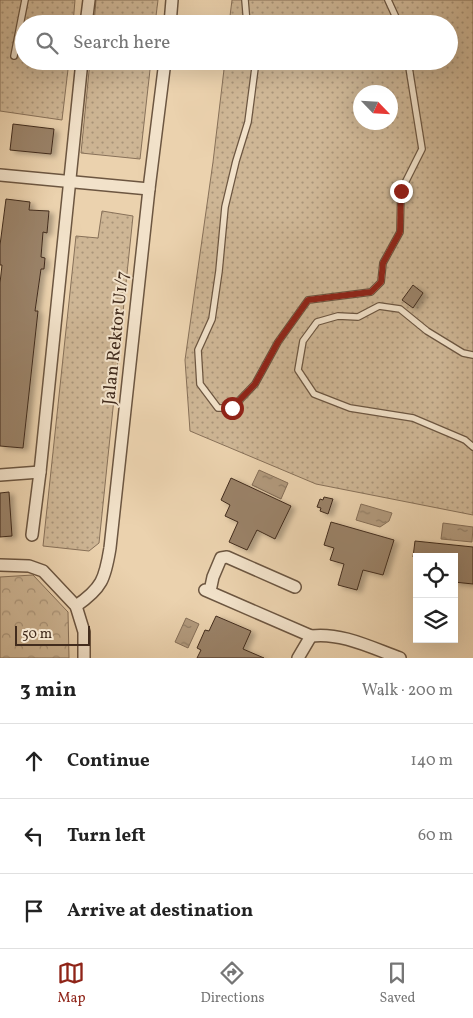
<!DOCTYPE html>
<meta charset="utf-8">
<style>
body{margin:0;font-family:Vollkorn,serif;background:#f6f6f6;color:#222}
.controls{position:absolute;right:15px;bottom:15px;display:grid;overflow:hidden;border-radius:0px;box-shadow:0 5px 20px #0002}
.controls button{width:45px;height:45px;display:grid;place-items:center;padding:0;border:0;border-bottom:1px solid #e0e0e0;background:#fff;color:#222;font:25px sans-serif}
.compass{position:absolute;left:353px;top:85px;width:45px;height:45px;border-radius:50%;background:#fff;box-shadow:0 5px 20px #0002;rotate:115deg}
.scale{position:absolute;left:15px;bottom:12px;width:75px;box-sizing:border-box;padding-left:5px;border:2px solid #422c1d;border-top:0;font-size:14px;line-height:18px;white-space:nowrap;color:#422c1d;-webkit-text-stroke:4px #f2e2ca;paint-order:stroke}
.stop{position:absolute;width:15px;height:15px;margin:-11px;border:4px solid #8f2418;border-radius:50%;background:#fff}
.stop.end{background:#8f2418;border-color:#fff;box-shadow:0 1px 5px #0008}
.list{margin:0;padding:0;list-style:none}
h2{display:flex;justify-content:space-between;align-items:center;height:65px;margin:0;padding:0 20px;font-size:21px}
h2 small{font-size:16px;font-weight:400;color:#767676}
.list li{display:grid;grid-template-columns:32px 1fr auto;gap:15px;align-items:center;box-sizing:border-box;height:75px;padding:0 20px;border-top:1px solid #e0e0e0}
.list b{display:block;font-size:19px;white-space:nowrap}
.list em{font-size:16px;font-style:normal;color:#767676}
.icon{flex:none;width:28px;height:28px;fill:none;stroke:currentColor;stroke-width:2;stroke-linecap:round;stroke-linejoin:round}
.map{position:relative;flex:none;width:473px;height:658px;overflow:hidden}
.search{position:absolute;background:#fff;box-shadow:0 5px 20px #0002;left:15px;right:15px;top:15px;height:55px;display:flex;align-items:center;gap:12px;box-sizing:border-box;padding:0 18px;border-radius:28px;color:#767676;font-size:19px}
.sheet{height:290px;background:#fff}
nav{display:flex;justify-content:space-around;align-items:center;box-sizing:border-box;height:70px;border-top:1px solid #e0e0e0;background:#fff;font-size:14px;color:#767676}
nav a{display:grid;justify-items:center;gap:2px}
nav .on{color:#8f2418}
.map>svg:first-child{display:block}
.grass{fill:url(#grass-dots);stroke:#887159;fill-rule:evenodd}
.forest{fill:url(#forest-crowns);stroke:#887159}
.water{fill:url(#water-ripples);stroke:#856e57}
.building{fill:#9a8268;stroke:#422c1d;filter:url(#shadow)}
.lines{fill:none;stroke-linecap:round;stroke-linejoin:round}
.service-casing{stroke:#6c5641;stroke-width:8}
.minor-casing{stroke:#6c5641;stroke-width:14}
.service{stroke:#f2e2ca;stroke-width:5.5}
.minor{stroke:#f2e2ca;stroke-width:11}
.route{stroke:#8f2418;stroke-width:6}
.labels{text-anchor:middle;stroke-width:4;stroke-linejoin:round;paint-order:stroke}
.street-label{font-size:18px;fill:#422c1d;stroke:#f2e2ca}
</style>
<div class="map">
<svg width="473" height="658" viewBox="0 0 473 658">
<defs>
<pattern id="grass-dots" width="8" height="8" patternUnits="userSpaceOnUse" patternTransform="scale(1.25)"><rect width="8" height="8" fill="#ceb695"/><path d="M2 2h.1M6 6h.1" fill="none" stroke="#a99479" stroke-width="1.8" stroke-linecap="round"/></pattern>
<pattern id="forest-crowns" width="20" height="18" patternUnits="userSpaceOnUse" patternTransform="scale(1.25)"><rect width="20" height="18" fill="#ceb695"/><path d="M2 6a3 3 0 1 1 6 0M12 15a3 3 0 1 1 6 0" fill="none" stroke="#a99479"/></pattern>
<pattern id="water-ripples" width="26" height="14" patternUnits="userSpaceOnUse" patternTransform="scale(1.25)"><rect width="26" height="14" fill="#b29a7d"/><path d="M2 4q2-2 4 0t4 0M15 11q2-2 4 0t4 0" fill="none" stroke="#927e66"/></pattern>
<filter id="shadow"><feDropShadow dx="4.5" dy="2.5" stdDeviation="2.5" flood-color="#0004"/></filter>
</defs>
<rect width="100%" height="100%" fill="#ebd2ae"/>
<filter id="stains"><feTurbulence type="fractalNoise" baseFrequency=".004" numOctaves="4"/><feColorMatrix values="0 0 0 0 .2 0 0 0 0 .09 0 0 0 0 .02 0 0 0 .5 -.17"/></filter>
<radialGradient id="worn" r=".72"><stop offset=".6" stop-color="#630" stop-opacity="0"/><stop offset="1" stop-color="#630" stop-opacity=".3"/></radialGradient>
<g class="grass">
<path d="M0 0H75L73 24H24V61H69L62 120 0 111Z"/>
<path d="M96 0H158L155 24H94Z"/>
<path d="M232 0H473V515L316 484 190 431 185 360 213 162 225 61H449V24H229ZM360 92H390V122H360Z"/>
<path d="M90 61H151L140 159 81 153Z"/>
<path d="M102 211 133 216 99 543 89 551 43 546 76 236 98 238Z"/>
</g>
<path class="forest" d="M33 575 68 612 69 658H0V577Z"/>
<g class="water">
<path d="M259 470 288 483 281 499 252 485Z"/>
<path d="M361 504 392 513 389 521 380 527 356 520Z"/>
<path d="M443 523 473 527 472 542 441 539Z"/>
<path d="M186 618 199 624 188 648 175 642Z"/>
</g>
<g class="building">
<path d="M13 124 54 129 51 154 10 150Z"/>
<path d="M6 199 30 202 29 210 49 211 47 233 43 232 41 257 45 258 44 269H41L35 311H38L23 448 0 446V283L2 265H0V245Z"/>
<path d="M413 285 423 293 413 308 402 300Z"/>
<path d="M231 478 291 506 275 539 257 530 247 550 229 542 238 522 225 516 230 505 221 500Z"/>
<path d="M9 492 12 536 0 537V493Z"/>
<path d="M324 497 333 499 328 514 320 511 321 508 317 507 320 499 323 500Z"/>
<path d="M331 522 394 540 383 575 363 570 357 590 338 585 344 564 330 560 334 548 324 545Z"/>
<path d="M415 541 473 547V584L454 582V557H413Z"/>
<path d="M216 616 251 631 243 649 264 658H197L201 650 197 648 205 630 209 631Z"/>
</g>
<g class="lines">
<g class="service-casing">
<g id="service">
<path d="M245 0 247 24"/>
<path d="M388 0 399 24"/>
<path d="M14 56 25 0"/>
<path d="M253 61 255 68 248 122 236 161 225 207 219 271 212 319 198 350 200 384 218 408H232L255 384 278 342 308 300 371 292 381 282 383 263 400 232 401 191 422 149 408 61"/>
<path d="M473 355 463 353 427 331 400 309 379 306 358 317 338 316 317 322 303 341 298 370 314 394 350 408 413 418 465 440 473 447"/>
</g>
</g>
<g class="minor-casing">
<g id="minor">
<path d="M86 24 89 0"/>
<path d="M170 24 172 0"/>
<path d="M0 175 149 189"/>
<path d="M0 475 40 472"/>
<path d="M32 535 40 472 82 61"/>
<path d="M0 565 29 566 43 571 76 606 84 632V658"/>
<path d="M205 590 311 636C341 632 372 648 400 658"/>
<path d="M210 591 213 577 221 558 227 557 295 587"/>
<path d="M76 606C102 588 105 579 110 548L149 189 165 61"/>
<path d="M298 658 311 636"/>
</g>
</g>
<use href="#service" class="service"/>
<use href="#minor" class="minor"/>
</g>
<g class="lines">
<path class="route" d="M232 408 255 384 278 342 308 300 371 292 381 282 383 263 400 232 401 191"/>
</g>
<g class="labels">
<g class="street-label">
<text transform="translate(115 338) rotate(-84)" y="6">Jalan Rektor U1/7</text>
</g>
</g>
<rect width="100%" height="100%" filter="url(#stains)"/>
<rect width="100%" height="100%" fill="url(#worn)"/>
</svg>
<div class="controls">
<button><svg class="icon" aria-label="locate" viewBox="0 0 24 24"><circle cx="12" cy="12" r="6"/><path d="M12 2v4M12 18v4M2 12h4M18 12h4"/></svg></button>
<button><svg class="icon" aria-label="layers" viewBox="0 0 24 24"><path d="M12 4l9 5-9 5-9-5zM3 14l9 5 9-5"/></svg></button>
</div>
<svg class="compass" viewBox="-18 -18 36 36"><path d="M0-13l5 13h-10z" fill="#e53935"/><path d="M0 13l5-13h-10z" fill="#767676"/></svg>
<div class="scale">50 m</div>
<div class="stop" style="left:232px;top:408px"></div>
<div class="stop end" style="left:401px;top:191px"></div>
<div class="search"><svg class="icon" aria-label="search" viewBox="0 0 24 24"><circle cx="10" cy="10" r="6"/><path d="M15 15l6 6"/></svg>Search here</div>
</div>
<section class="sheet">
<h2>3 min<small>Walk · 200 m</small></h2>
<ul class="list">
<li><svg class="icon" aria-label="ahead" viewBox="0 0 24 24"><path d="M12 20V5M6 11l6-6 6 6"/></svg><div><b>Continue</b></div><em>140 m</em></li>
<li><svg class="icon" aria-label="left" viewBox="0 0 24 24"><path d="M17 20v-9H6M10 6l-5 5 5 5"/></svg><div><b>Turn left</b></div><em>60 m</em></li>
<li><svg class="icon" aria-label="arrive" viewBox="0 0 24 24"><path d="M6 21V4h12l-3 4 3 4H6"/></svg><div><b>Arrive at destination</b></div></li>
</ul>
</section>
<nav>
<a class="on"><svg class="icon" aria-label="map" viewBox="0 0 24 24"><path d="M3 6l6-2 6 2 6-2v14l-6 2-6-2-6 2zM9 4v14M15 6v14"/></svg>Map</a>
<a><svg class="icon" aria-label="directions" viewBox="0 0 24 24"><path d="M12 3l9 9-9 9-9-9zM9 14v-3h6M13 9l2 2-2 2"/></svg>Directions</a>
<a><svg class="icon" aria-label="saved" viewBox="0 0 24 24"><path d="M7 4h10v16l-5-4-5 4z"/></svg>Saved</a>
</nav>
